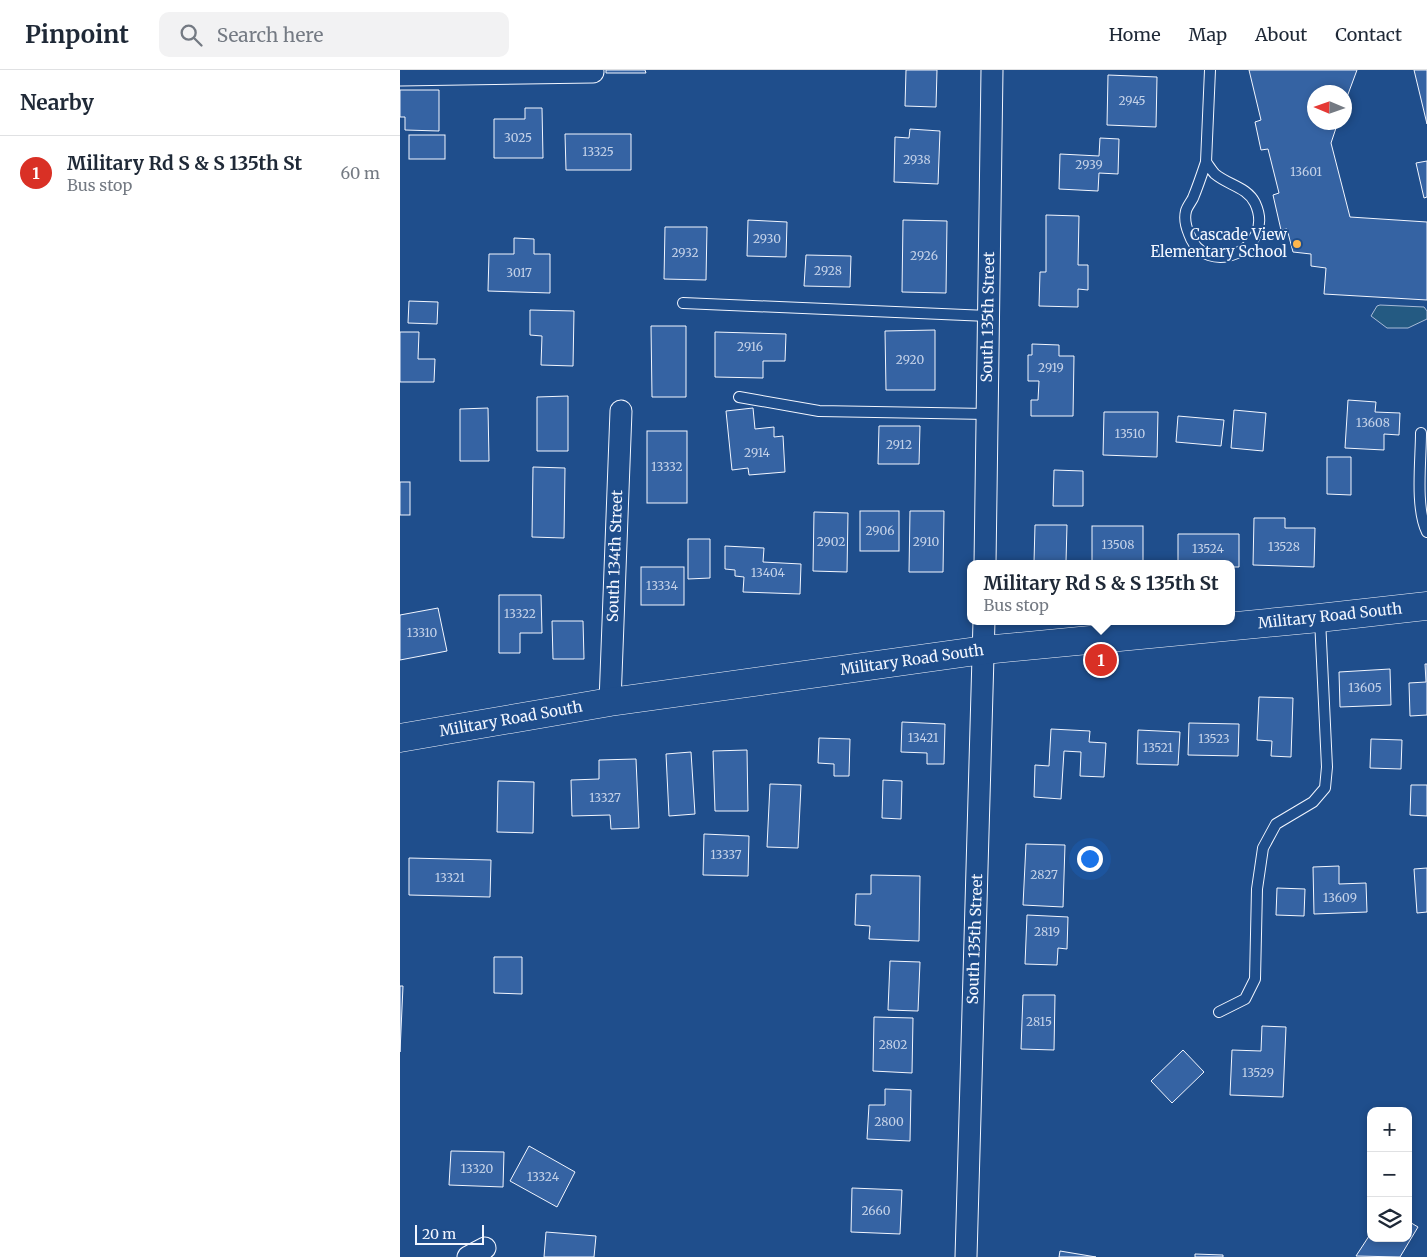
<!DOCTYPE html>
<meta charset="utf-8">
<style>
body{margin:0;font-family:Merriweather,serif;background:#f2f2f3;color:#1f2937}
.controls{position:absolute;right:15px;bottom:15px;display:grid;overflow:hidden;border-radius:10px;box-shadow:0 2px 8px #0003}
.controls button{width:45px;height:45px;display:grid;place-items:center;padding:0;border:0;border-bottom:1px solid #e0e1e3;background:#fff;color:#1f2937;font:25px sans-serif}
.compass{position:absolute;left:907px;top:15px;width:45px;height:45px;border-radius:50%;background:#fff;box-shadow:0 2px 8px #0003;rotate:272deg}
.scale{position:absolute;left:15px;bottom:12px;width:69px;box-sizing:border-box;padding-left:5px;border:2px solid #f2f6ff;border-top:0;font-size:14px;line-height:18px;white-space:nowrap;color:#f2f6ff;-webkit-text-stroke:4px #1f4e8c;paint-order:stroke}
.you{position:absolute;left:689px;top:788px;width:18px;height:18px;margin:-12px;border:4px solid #fff;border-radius:50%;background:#1a73e8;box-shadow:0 0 0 8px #1a73e833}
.badge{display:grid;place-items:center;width:32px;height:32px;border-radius:50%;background:#d93025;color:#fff;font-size:16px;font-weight:700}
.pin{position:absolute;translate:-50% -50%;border:2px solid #fff;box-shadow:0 1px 5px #0006}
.popup{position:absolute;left:567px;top:490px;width:268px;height:65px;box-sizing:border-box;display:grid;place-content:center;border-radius:10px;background:#fff;filter:drop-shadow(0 1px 4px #0005);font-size:16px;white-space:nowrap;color:#747a83}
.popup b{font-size:19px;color:#1f2937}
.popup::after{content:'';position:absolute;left:50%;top:100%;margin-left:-10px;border:10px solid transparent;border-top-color:#fff}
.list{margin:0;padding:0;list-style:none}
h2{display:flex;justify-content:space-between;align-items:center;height:65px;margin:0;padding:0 20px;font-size:21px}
h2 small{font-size:16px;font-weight:400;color:#747a83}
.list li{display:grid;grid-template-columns:32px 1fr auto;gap:15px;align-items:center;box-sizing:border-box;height:75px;padding:0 20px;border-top:1px solid #e0e1e3}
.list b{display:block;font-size:19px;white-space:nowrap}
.list p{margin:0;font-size:16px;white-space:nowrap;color:#747a83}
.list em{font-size:16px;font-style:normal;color:#747a83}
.icon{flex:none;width:28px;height:28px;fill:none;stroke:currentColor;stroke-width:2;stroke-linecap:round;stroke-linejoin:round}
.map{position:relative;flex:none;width:1027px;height:1187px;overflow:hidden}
header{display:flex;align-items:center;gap:30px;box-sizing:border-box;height:70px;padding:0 25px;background:#fff;border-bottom:1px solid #e0e1e3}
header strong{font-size:24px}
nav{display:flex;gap:28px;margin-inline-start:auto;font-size:18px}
.search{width:350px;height:45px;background:#f2f2f3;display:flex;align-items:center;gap:12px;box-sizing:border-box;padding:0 18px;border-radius:10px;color:#747a83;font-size:19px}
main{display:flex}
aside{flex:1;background:#fff}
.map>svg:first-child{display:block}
.green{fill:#245a82;stroke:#a8bbd7}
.building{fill:#3563a3;stroke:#f2f6ff}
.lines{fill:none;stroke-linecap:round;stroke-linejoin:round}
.lane-casing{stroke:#f2f6ff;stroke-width:12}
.street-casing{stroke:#f2f6ff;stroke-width:23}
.secondary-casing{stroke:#f2f6ff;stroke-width:29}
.lane{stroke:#1f4e8c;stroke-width:10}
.street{stroke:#1f4e8c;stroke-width:21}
.secondary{stroke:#1f4e8c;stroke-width:28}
.poi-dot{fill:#ffb74d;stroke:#1f4e8c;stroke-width:2}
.labels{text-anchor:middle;stroke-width:4;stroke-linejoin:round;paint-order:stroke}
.number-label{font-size:12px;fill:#c3d1e8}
.poi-label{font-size:15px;fill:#f2f6ff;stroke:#1f4e8c;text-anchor:end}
.street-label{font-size:15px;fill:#f2f6ff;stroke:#1f4e8c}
</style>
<header>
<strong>Pinpoint</strong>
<div class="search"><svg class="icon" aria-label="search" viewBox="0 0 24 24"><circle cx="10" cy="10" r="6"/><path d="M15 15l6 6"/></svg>Search here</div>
<nav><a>Home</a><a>Map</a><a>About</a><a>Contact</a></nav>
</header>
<main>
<aside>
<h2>Nearby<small></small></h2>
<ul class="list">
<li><span class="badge">1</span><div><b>Military Rd S &amp; S 135th St</b><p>Bus stop</p></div><em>60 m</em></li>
</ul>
</aside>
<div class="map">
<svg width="1027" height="1187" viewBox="0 0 1027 1187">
<rect width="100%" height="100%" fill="#1f4e8c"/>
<path class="green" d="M980 235 1024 237 1027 241V249L1008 258H987L971 246 977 236Z"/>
<g class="building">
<path d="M206 0H245L246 3H206Z"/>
<path d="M506 0H537L536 37 505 36Z"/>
<path d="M849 0H957L944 35V22H914V52H938L931 73 950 147 1027 152V230L924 224 926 198 911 196V184L893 182 887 159 881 160 873 125 879 123 868 79 861 80 855 52 861 50Z"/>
<path d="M1014 0H1027V54Z"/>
<path d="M708 5 757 7 756 57 707 55Z"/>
<path d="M0 20H39V61L5 60V47H0Z"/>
<path d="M125 38H142L143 88H94V49H125Z"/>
<path d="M510 59 540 61 538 114 494 112 495 67 509 68Z"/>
<path d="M165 64H231V100H166Z"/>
<rect x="9" y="65" width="36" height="24"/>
<path d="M700 68 719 69 718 104 699 103 698 121 659 119 660 84 699 86Z"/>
<path d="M1027 91V127L1024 128 1016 93Z"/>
<path d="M646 145 679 146 678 195H688V220L678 219V237L639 236 640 202H646Z"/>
<path d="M348 150 387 152 386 187 347 186Z"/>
<path d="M503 150 547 151 546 223 502 222Z"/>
<path d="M265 157H307L306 210 264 209Z"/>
<path d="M114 168 134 169V184H150V223L88 221 89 184H114Z"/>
<path d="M406 185 451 186 450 217 404 216Z"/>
<path d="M9 231 38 232 37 254 8 253Z"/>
<path d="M130 240 174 241 173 296 141 295 142 266 130 265Z"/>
<path d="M251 256H286V327H252Z"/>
<path d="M535 260V320H486L485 261Z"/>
<path d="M0 262H19L18 289H35L34 312H0Z"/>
<path d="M315 262 386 264 385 291H363V308L315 307Z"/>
<path d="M632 274 659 275V286H674L673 346H631V330H638L639 311H628V285H632Z"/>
<path d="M168 326V381H137V327Z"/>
<path d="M948 330 976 332 975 342 1000 343 999 365 984 364V380L945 378Z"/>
<path d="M88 338 89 391H60V339Z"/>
<path d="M353 338 355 359 374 357V367L383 366 385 402 349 405 348 398 332 400 326 341Z"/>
<path d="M834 340 866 343 863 381 831 378Z"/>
<path d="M704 342H758L757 387 703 385Z"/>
<path d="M778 346 824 350 821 376 776 372Z"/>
<path d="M479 356H520L519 394H478Z"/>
<rect x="247" y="361" width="40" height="72"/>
<path d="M927 387H951V425L927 424Z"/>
<path d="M133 397 165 398 164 468 132 467Z"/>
<path d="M654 400 683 401V436H653Z"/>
<rect x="0" y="412" width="10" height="33"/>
<rect x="460" y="441" width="39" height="40"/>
<path d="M510 441H544L543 502H509Z"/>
<path d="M414 442 448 443 447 502 413 501Z"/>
<path d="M854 448H885V458H915L914 497 853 495Z"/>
<path d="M635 455H667L666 492H634Z"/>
<rect x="692" y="456" width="51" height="38"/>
<path d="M778 464H839V497H831V494H778Z"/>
<path d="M288 469H310V508L288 509Z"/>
<path d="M325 476 364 478 363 492 401 494 400 524 343 522 344 507 335 506V500L325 499Z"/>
<rect x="241" y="497" width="43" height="38"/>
<path d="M99 525H141L142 563H120V583H99Z"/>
<path d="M38 538 47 581 0 590V545Z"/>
<path d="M152 551H183L184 589H153Z"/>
<path d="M1025 594H1027V645L1010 646 1009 613 1026 612Z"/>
<path d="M990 599 991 635 940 637 939 602Z"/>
<path d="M859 627 893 628 891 687 871 686 872 671 857 670Z"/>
<path d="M502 652 545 654 544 694H527V683L501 682Z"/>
<path d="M789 653 839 654 838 686 788 685Z"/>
<path d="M651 659 690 661 689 672 706 673 704 707 680 706 681 682 664 681 661 729 634 727 635 695 649 696Z"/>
<path d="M738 660 780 662 778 695 737 694Z"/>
<path d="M419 668 450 669 449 706H434V694L418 693Z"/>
<path d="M971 669 1002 670 1001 699 970 698Z"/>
<path d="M347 680 348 741H315L313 681Z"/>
<path d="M291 682 295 744 269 746 266 684Z"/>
<path d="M236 689 239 758 211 759 210 745 172 746 171 710 199 709V690Z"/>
<path d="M483 710 502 711 501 749 482 748Z"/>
<path d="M98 711 134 712 133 763 97 762Z"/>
<path d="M370 714 401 715 398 778 367 777Z"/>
<path d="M1011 715H1027V746L1010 745Z"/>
<path d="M304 764 349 766 348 806 303 805Z"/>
<path d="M626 774 665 775 663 837 623 835Z"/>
<path d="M9 788 91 790 90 827 9 825Z"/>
<path d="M939 796V814L966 813 967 842 914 844 913 797Z"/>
<path d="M1027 798V842L1017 843 1014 799Z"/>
<path d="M471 805 520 806 519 871 469 869 470 856 455 855 456 824H471Z"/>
<path d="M877 818 905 819 904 846 876 845Z"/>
<path d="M627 845 668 847 667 879 658 878 657 895 625 894Z"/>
<path d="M94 887H122V924L94 923Z"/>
<path d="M490 891 520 892 518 941 488 940Z"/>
<path d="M0 916H3L0 982Z"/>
<path d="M623 925H655L654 980 621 979Z"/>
<path d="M474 947 513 948 512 1003 473 1001Z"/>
<path d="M862 956 886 957 883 1027 830 1025 832 980 861 981Z"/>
<path d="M783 980 804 1002 772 1033 751 1011Z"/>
<path d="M485 1019 511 1020 510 1071 467 1069 469 1035H485Z"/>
<path d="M129 1076 175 1102 157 1137 110 1111Z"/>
<path d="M51 1081 104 1082 103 1117 49 1115Z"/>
<path d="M452 1118 502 1120 500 1164 451 1162Z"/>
<path d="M1008 1151 1018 1157 1000 1187 956 1186 971 1163V1168H1008Z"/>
<path d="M146 1162 196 1166 194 1187H144Z"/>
<path d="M660 1181 696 1187H659Z"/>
<path d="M795 1184 823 1185V1187H795Z"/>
</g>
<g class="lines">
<g class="lane-casing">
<g id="lane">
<path d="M806 92C809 96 812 101 815 104 828 115 847 117 855 133 877 180 805 210 789 164 786 157 784 149 786 141 787 137 791 132 793 128 798 116 802 104 806 92Z"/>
<path d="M806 92 810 0"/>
<path d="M283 233 588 246"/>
<path d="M339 327 419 341 587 344"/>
<path d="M1021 363C1021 390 1015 438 1027 462"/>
<path d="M819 942 845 929 855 909 857 819 863 778 876 754 913 732 925 718 927 697 920 549"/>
</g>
</g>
<g class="street-casing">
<g id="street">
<path d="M0 5 193 2"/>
<path d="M585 494 592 0"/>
<path d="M210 632 221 341"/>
<path d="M68 1187 85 1178"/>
<path d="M566 1187 584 551"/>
</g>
</g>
<g class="secondary-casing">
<path id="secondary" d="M0 668 210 632 584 580 919 548 1027 536"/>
</g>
<use href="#lane" class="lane"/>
<use href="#street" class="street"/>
<use href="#secondary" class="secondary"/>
</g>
<circle class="poi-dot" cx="897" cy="174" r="5"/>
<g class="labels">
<g class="number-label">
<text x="732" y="35">2945</text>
<text x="118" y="72">3025</text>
<text x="198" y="86">13325</text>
<text x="517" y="94">2938</text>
<text x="689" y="99">2939</text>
<text x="906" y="106">13601</text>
<text x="367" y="173">2930</text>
<text x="285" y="187">2932</text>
<text x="524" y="190">2926</text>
<text x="428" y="205">2928</text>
<text x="119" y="207">3017</text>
<text x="350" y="281">2916</text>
<text x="510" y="294">2920</text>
<text x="651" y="302">2919</text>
<text x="973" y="357">13608</text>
<text x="730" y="368">13510</text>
<text x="499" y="379">2912</text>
<text x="357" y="387">2914</text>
<text x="267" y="401">13332</text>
<text x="480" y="465">2906</text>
<text x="431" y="476">2902</text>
<text x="526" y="476">2910</text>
<text x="718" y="479">13508</text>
<text x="884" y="481">13528</text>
<text x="808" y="483">13524</text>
<text x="368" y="507">13404</text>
<text x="262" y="520">13334</text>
<text x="120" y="548">13322</text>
<text x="22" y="567">13310</text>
<text x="965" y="622">13605</text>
<text x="523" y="672">13421</text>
<text x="814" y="673">13523</text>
<text x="758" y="682">13521</text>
<text x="205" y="732">13327</text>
<text x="326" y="789">13337</text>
<text x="644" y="809">2827</text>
<text x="50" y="812">13321</text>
<text x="940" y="832">13609</text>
<text x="647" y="866">2819</text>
<text x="639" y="956">2815</text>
<text x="493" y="979">2802</text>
<text x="858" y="1007">13529</text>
<text x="489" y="1056">2800</text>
<text x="77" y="1103">13320</text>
<text x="143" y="1111">13324</text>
<text x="476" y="1145">2660</text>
</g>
<g class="poi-label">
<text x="887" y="170">Cascade View<tspan x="887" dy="17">Elementary School</tspan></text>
</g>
<g class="street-label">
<text transform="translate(588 247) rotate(-89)" y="5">South 135th Street</text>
<text transform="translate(215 486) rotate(-88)" y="5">South 134th Street</text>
<text transform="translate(930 546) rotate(-6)" y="5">Military Road South</text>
<text transform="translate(512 590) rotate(-8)" y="5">Military Road South</text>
<text transform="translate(111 649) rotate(-10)" y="5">Military Road South</text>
<text transform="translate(575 869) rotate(-88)" y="5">South 135th Street</text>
</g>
</g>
</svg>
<div class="controls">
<button>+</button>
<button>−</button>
<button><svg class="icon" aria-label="layers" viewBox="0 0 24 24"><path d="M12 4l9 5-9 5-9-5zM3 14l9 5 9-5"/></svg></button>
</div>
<svg class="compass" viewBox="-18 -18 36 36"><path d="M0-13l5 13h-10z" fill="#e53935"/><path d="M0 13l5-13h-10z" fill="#747a83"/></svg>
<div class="scale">20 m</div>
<div class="you"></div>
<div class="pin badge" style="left:701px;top:590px">1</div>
<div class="popup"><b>Military Rd S &amp; S 135th St</b>Bus stop</div>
</div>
</main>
